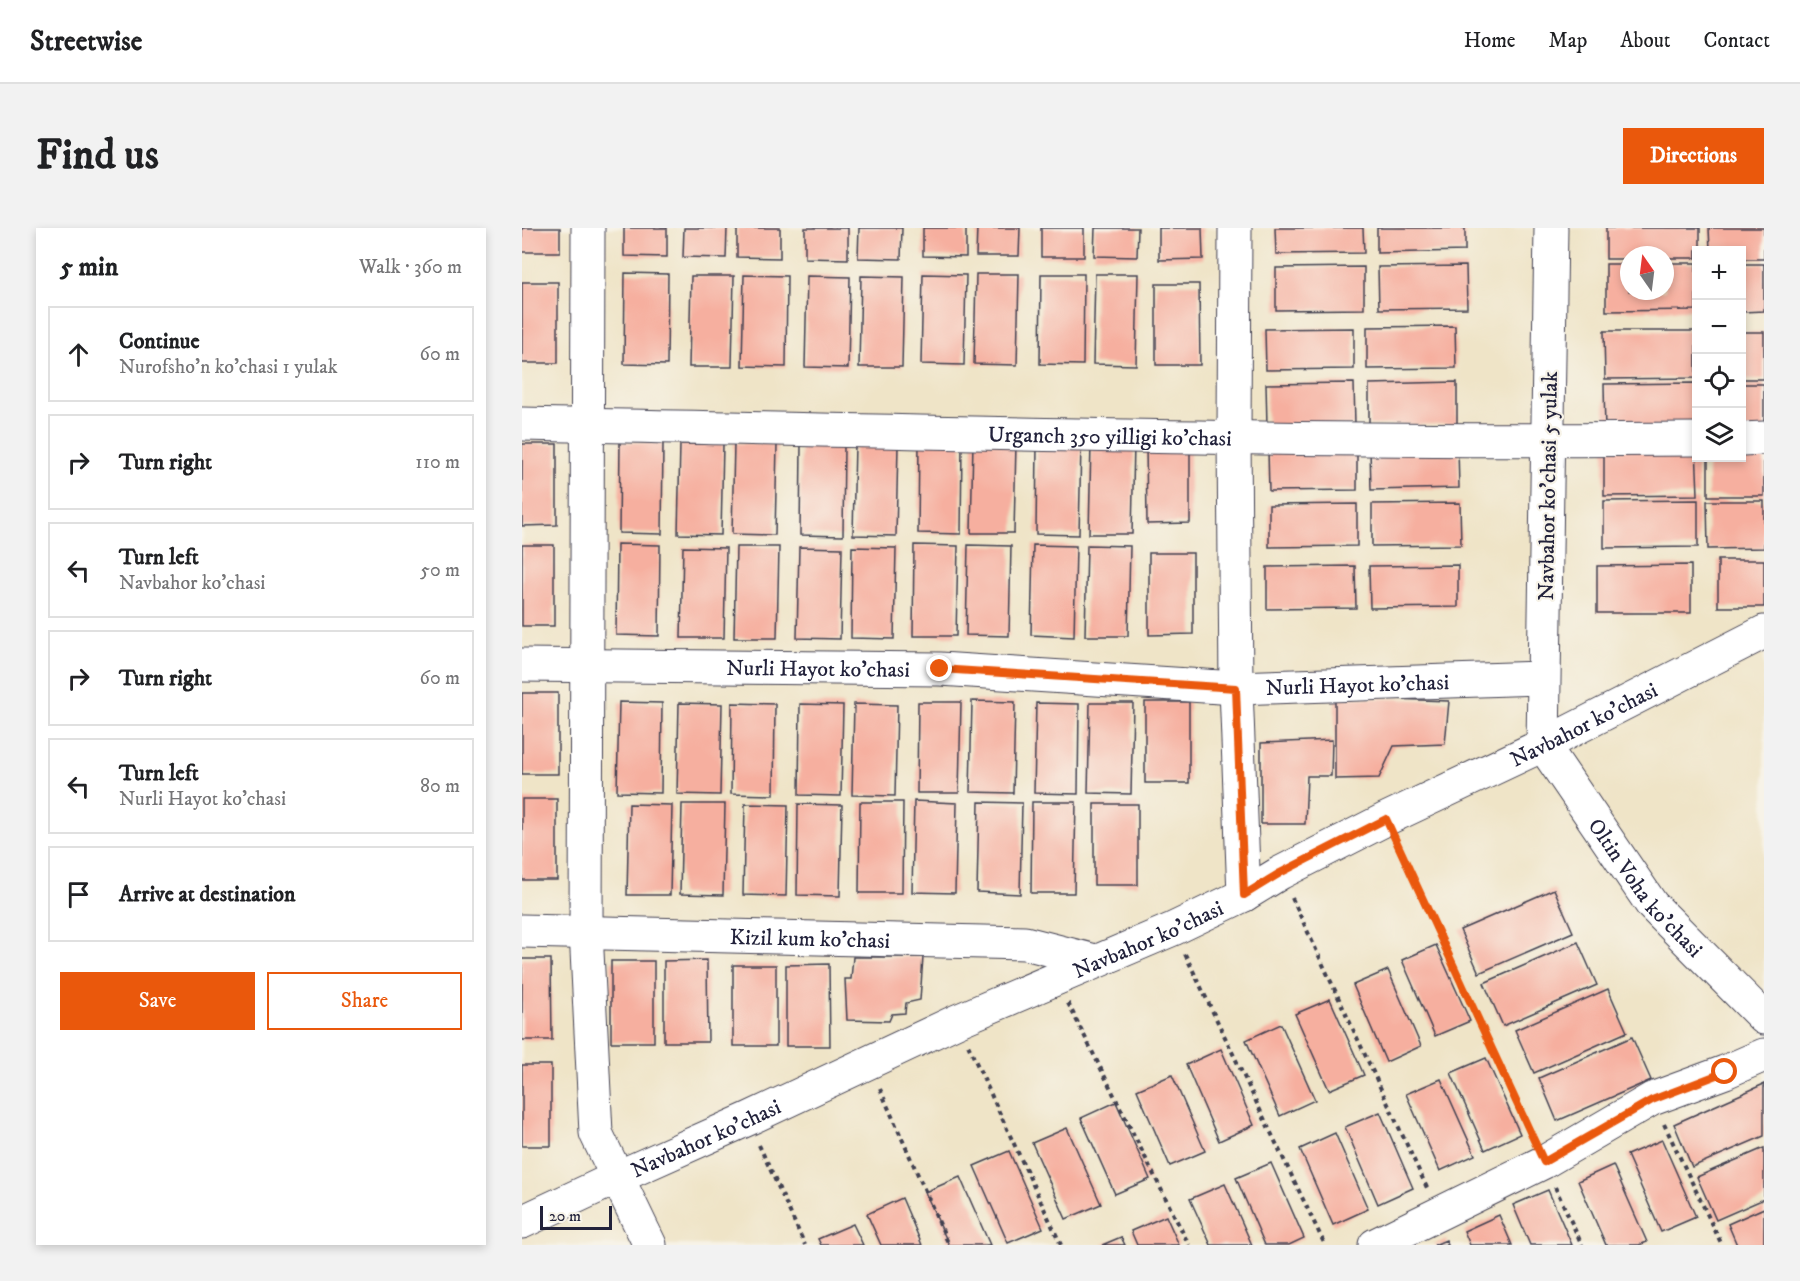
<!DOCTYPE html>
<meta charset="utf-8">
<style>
body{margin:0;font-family:"IM FELL DW Pica",serif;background:#f2f2f2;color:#202124}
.controls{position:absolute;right:18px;top:18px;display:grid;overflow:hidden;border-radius:0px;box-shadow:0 3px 9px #0003}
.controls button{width:54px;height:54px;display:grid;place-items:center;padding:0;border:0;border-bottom:2px solid #e0e0e0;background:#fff;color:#202124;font:30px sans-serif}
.compass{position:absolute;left:1098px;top:18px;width:54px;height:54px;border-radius:50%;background:#fff;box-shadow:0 3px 9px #0003;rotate:346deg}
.scale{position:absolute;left:18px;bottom:15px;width:72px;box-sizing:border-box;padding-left:6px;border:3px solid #22223b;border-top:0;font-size:16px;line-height:21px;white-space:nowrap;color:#22223b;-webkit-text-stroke:4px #f7f3e8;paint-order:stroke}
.stop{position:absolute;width:18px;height:18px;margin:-14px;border:4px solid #ea580c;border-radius:50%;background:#fff}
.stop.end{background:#ea580c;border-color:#fff;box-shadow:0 2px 6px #0008}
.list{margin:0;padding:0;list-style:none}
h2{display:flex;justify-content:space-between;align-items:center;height:78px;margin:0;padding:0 24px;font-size:26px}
h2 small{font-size:20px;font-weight:400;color:#757577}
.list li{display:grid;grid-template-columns:39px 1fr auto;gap:18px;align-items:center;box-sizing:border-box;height:96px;margin:0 12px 12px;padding:0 12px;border:2px solid #e0e0e0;border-radius:0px}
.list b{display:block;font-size:22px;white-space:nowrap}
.list p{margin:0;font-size:20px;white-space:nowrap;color:#757577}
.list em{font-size:20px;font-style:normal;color:#757577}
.actions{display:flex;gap:12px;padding:18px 24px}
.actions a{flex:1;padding:14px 0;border:2px solid #ea580c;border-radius:0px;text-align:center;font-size:21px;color:#ea580c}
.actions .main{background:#ea580c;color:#fff}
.icon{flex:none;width:33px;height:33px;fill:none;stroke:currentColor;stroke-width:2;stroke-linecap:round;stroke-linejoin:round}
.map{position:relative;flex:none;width:1242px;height:1017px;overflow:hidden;border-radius:0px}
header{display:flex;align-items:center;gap:36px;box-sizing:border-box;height:84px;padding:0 30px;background:#fff;border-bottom:2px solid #e0e0e0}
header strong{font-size:28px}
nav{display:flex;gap:33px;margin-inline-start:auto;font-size:21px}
.intro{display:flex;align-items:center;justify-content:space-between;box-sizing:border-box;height:144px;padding:0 36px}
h1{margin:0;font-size:42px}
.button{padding:15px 27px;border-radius:0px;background:#ea580c;color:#fff;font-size:21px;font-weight:700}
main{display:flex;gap:36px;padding:0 36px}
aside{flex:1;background:#fff;border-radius:0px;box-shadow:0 3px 9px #0003}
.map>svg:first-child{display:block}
.building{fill:#f6af9f}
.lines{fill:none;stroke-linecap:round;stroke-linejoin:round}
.minor-casing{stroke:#413f50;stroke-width:35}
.major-casing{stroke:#413f50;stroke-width:35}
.path{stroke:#413f50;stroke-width:4;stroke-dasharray:4.5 4.5;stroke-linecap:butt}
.minor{stroke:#fff;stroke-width:33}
.major{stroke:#fff;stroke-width:33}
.route{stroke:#ea580c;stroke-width:8}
.labels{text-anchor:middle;stroke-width:4.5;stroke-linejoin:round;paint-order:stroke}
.street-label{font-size:22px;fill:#22223b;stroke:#f7f3e8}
</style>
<header>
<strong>Streetwise</strong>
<nav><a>Home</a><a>Map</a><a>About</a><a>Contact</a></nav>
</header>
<div class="intro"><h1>Find us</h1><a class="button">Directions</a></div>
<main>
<aside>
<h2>5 min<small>Walk · 360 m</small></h2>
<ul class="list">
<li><svg class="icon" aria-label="ahead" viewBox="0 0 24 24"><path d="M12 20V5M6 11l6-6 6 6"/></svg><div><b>Continue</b><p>Nurofsho'n ko'chasi 1 yulak</p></div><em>60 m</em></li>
<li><svg class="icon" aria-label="right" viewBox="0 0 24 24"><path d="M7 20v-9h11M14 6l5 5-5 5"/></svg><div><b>Turn right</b></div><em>110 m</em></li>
<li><svg class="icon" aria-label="left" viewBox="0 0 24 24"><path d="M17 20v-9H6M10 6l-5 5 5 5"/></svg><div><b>Turn left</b><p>Navbahor ko'chasi</p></div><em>50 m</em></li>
<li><svg class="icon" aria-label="right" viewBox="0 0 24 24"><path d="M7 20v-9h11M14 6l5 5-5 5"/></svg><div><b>Turn right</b></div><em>60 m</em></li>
<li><svg class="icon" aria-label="left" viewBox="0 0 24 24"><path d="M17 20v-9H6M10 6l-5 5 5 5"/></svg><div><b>Turn left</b><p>Nurli Hayot ko'chasi</p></div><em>80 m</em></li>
<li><svg class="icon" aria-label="arrive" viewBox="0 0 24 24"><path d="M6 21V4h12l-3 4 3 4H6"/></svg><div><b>Arrive at destination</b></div></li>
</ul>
<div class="actions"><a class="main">Save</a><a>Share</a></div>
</aside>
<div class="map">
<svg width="1242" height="1017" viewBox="0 0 1242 1017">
<rect width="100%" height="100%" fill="#f7f3e8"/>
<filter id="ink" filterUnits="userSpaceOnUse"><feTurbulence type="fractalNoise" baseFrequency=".0167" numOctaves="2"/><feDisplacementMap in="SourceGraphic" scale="12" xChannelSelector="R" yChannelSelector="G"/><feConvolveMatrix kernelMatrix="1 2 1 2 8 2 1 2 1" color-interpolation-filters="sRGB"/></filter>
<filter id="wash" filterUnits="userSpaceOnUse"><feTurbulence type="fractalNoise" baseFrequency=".008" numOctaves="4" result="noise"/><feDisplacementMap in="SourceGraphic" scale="24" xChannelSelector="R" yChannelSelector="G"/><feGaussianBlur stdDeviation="1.35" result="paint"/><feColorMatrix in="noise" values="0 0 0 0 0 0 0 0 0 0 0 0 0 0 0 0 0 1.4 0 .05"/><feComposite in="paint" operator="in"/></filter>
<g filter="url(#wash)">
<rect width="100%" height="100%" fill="#efe4c7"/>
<g id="blocks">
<g class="building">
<rect x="0" y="0" width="38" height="24"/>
<path d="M102 0H145V29L102 28Z"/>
<path d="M162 0H205L204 30 161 29Z"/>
<path d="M215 0H258V30L215 29Z"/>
<path d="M283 0H326V31L283 30Z"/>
<path d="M337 0H380L379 31 336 30Z"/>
<path d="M401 0H444V29L401 28Z"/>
<path d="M455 0H498L497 28H454Z"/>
<rect x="519" y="0" width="43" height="29"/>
<path d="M573 0H616L615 29 572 28Z"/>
<path d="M637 0H680L681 31 637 32Z"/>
<path d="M753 0H841L842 25 754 26Z"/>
<path d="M855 0H943V23L855 25Z"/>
<path d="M1084 0H1178V22H1174V30H1143V27H1107V31H1084Z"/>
<path d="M1187 0H1242V31H1220V22H1188Z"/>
<path d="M1143 35H1174V82L1084 83V36H1107V63H1143Z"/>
<path d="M1220 36H1242V83L1220 84Z"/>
<path d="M944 38 945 80 857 81 856 39Z"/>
<path d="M842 39V81L754 82V40Z"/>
<path d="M103 45 146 46 145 137 102 136Z"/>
<path d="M401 46 444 47 442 137 399 136Z"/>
<path d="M454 46H497L495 137 452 136Z"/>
<path d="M519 46H562L561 137 518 136Z"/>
<path d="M573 46H616L614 137 571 136Z"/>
<path d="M222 47 265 48 264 139 220 138Z"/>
<path d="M169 48H212L210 139H167Z"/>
<path d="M285 48 328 49 326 140 283 139Z"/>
<path d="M339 48 382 49 380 139H337Z"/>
<rect x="0" y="54" width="36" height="81"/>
<path d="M634 56H677L678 137H634Z"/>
<path d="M933 98 934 140 845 141V99Z"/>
<path d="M832 100V141L744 142 743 101Z"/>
<path d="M1082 103H1174V150L1083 151Z"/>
<rect x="1220" y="104" width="22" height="47"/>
<path d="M935 154V196L847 197V156Z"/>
<path d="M832 155 833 197 745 198 744 156Z"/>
<path d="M1174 155V203L1083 204 1082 156Z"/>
<rect x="1220" y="156" width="22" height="48"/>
<path d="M98 214 141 215 140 306 97 305Z"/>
<path d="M397 214 440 215 439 306 396 305Z"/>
<path d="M451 214 494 215 492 305H449Z"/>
<path d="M624 214H668V295L625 296Z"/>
<path d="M212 215 255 216 253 307 210 306Z"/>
<path d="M515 215 559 216 557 307 514 306Z"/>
<path d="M569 215 612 216 610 306H567Z"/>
<path d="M0 216H35V297L0 298Z"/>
<path d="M158 216H201L199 307 156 306Z"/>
<path d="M333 216 376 217 374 308 331 307Z"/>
<path d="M279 217H322L321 308 278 307Z"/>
<path d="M936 219 937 260 849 262 848 220Z"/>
<path d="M1174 219 1176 267 1082 268V220Z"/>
<path d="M835 220V262L747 263 746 222Z"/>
<path d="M1242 220V268H1186V230H1220V221Z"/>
<path d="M1176 272V319L1082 320V273Z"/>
<path d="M1185 273H1242V320L1186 321Z"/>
<path d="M938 275 939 317 850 318V276Z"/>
<path d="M835 276V318L747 319V277Z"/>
<path d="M95 316 138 317 137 408 94 407Z"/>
<rect x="0" y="317" width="32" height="81"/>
<path d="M392 317 436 318 434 408H391Z"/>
<path d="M446 317 489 318 487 408 444 407Z"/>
<path d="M511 317 554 318 552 409 509 407Z"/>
<path d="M565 317 608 318 606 408H563Z"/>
<path d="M161 319 204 320 202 410H159Z"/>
<path d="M214 319H257L255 410H212Z"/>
<path d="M277 319 320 320 318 411 275 410Z"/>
<path d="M330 319 374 320 372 411 329 410Z"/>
<path d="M627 325H671V406L627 407Z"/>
<rect x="1196" y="332" width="46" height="47"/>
<path d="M936 337V379L848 380 847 338Z"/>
<path d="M1169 337V385H1075V338Z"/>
<path d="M833 338 834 380 745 381V339Z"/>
<rect x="0" y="465" width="36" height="81"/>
<path d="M813 469 927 473 923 516 872 518 857 550 813 551Z"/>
<path d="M450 473 493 474 491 565 448 564Z"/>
<path d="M97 474 140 475 139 565 95 564Z"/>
<path d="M396 474H439L437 565H395Z"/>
<rect x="623" y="474" width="44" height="81"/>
<path d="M157 475 200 476 198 567 155 566Z"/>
<path d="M210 475 253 476 252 567 209 566Z"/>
<path d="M514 475 557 476 556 566 512 565Z"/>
<path d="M568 475H611L609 566 566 565Z"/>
<path d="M278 476 321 477 319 568 277 567Z"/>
<path d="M332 476 375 477 373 568 330 567Z"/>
<path d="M810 512 809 548H785L783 596H739V515Z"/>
<rect x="0" y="571" width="35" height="81"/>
<path d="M392 573 435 575 433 665 390 664Z"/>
<path d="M338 574H381L380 665H337Z"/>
<path d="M457 574 500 575 498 666 455 664Z"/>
<path d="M510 574H554L552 665H509Z"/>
<path d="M107 576 150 577 148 667H105Z"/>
<path d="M160 576H203L201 667 158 666Z"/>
<path d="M223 576 266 577 264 668 221 667Z"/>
<path d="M276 576 320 577 318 668 275 667Z"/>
<rect x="572" y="576" width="44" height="81"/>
<path d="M1032 661 1051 704 957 745 938 702Z"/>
<path d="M1056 714 1075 757 981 798 962 755Z"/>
<path d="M914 717 948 793 913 808 880 732Z"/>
<path d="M331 729H401L398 772 384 775 383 785 370 786 367 793 325 792 323 751H329Z"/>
<path d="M0 731H29L30 812H0Z"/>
<path d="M185 732 186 814H142V733Z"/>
<rect x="89" y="733" width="43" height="81"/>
<path d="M307 736 308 818H264V737Z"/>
<rect x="211" y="737" width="43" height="81"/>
<path d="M866 742 899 818 864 834 831 757Z"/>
<path d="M1086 761 1105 804 1012 845 993 802Z"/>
<path d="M808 771 842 847 807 862 773 786Z"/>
<path d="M759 796 793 872 758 888 724 812Z"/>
<path d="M1110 809 1129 852 1035 893 1017 850Z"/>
<path d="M699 821 732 897 697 913 664 837Z"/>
<path d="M964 830 998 906 963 922 929 845Z"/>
<rect x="0" y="837" width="29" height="81"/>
<path d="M650 847 683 923 648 938 615 862Z"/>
<path d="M919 851 953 927 918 943 884 866Z"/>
<path d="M1242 856V908L1170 939 1152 896Z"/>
<path d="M594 874 628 951 593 966 559 890Z"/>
<path d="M858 884 891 960 856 976 823 899Z"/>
<path d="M545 900 579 976 544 991 510 915Z"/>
<path d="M813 905 846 981 811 997 778 921Z"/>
<path d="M1140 912 1174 989 1139 1004 1105 927Z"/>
<path d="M1242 920V971L1194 992 1175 949Z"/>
<path d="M487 923 521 1000 486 1015 452 938Z"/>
<path d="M749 935 782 1010 767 1017H743L714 950Z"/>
<path d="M1091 937 1125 1014 1117 1017H1084L1056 953Z"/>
<path d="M438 949 468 1017H427L403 964Z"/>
<path d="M703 956 730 1017H689L668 971Z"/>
<path d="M1026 962 1050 1017H1008L991 977Z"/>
<path d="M380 970 400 1017H359L345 986Z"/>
<path d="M1242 980V1017H1215L1206 996Z"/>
<path d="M977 987 990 1017H948L942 1003Z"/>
<path d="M644 988 657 1017H615L609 1003Z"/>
<path d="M331 996 341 1017H299L296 1011Z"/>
<path d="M599 1009 603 1017H580Z"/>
<path d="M924 1012 926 1017H912Z"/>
</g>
</g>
</g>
<g filter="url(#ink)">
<use href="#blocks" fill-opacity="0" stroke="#413f50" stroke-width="1.5"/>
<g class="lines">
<g class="minor-casing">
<g id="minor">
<path d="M66 0 64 703 74 905 128 1017"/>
<path d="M713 0 712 209 714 460 722 667"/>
<path id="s1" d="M1029 0 1021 517 1130 677 1242 790"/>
<path id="s2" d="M0 196C391 203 783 215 1174 211"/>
<path d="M1220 211 1242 210"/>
<path id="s3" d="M0 437 418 441 714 460 1021 450"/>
<path id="s4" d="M0 703 503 715 573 733"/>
<path d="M853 1017 1022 934 1130 871 1203 844 1242 827"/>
</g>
</g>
<g class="major-casing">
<g id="major">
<path id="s5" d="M0 994 96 949 226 891 435 793 651 701 722 667 758 645 864 591 1021 517 1242 404"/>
</g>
</g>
<g class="path">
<path d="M875 616 1010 909"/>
<path d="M770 670 906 962"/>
<path d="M663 726 803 1017"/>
<path d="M546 775 667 1017"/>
<path d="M446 817 539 1017"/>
<path d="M358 861 427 1017"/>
<path d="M1142 896 1200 1017"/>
<path d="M237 917 283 1017"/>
<path d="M1033 959 1060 1017"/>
</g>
<use href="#minor" class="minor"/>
<use href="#major" class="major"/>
</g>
</g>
<g class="lines" filter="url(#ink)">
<path class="route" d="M418 441 714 460 722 667 758 645 864 591 1022 934 1130 872 1203 844"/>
</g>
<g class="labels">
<g class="street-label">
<text dy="8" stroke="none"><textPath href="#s2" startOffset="588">Urganch 350 yilligi ko'chasi</textPath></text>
<text transform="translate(1025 258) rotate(-89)" y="8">Navbahor ko'chasi 5 yulak</text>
<text dy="8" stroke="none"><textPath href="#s3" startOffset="296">Nurli Hayot ko'chasi</textPath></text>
<text dy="8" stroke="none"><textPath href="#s3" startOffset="836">Nurli Hayot ko'chasi</textPath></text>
<text dy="8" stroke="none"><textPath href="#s5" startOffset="1173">Navbahor ko'chasi</textPath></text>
<text dy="8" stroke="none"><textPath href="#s1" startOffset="693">Oltin Voha ko'chasi</textPath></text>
<text dy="8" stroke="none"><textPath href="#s4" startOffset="288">Kizil kum ko'chasi</textPath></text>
<text dy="8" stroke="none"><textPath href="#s5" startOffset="687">Navbahor ko'chasi</textPath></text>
<text dy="8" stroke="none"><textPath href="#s5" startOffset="202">Navbahor ko'chasi</textPath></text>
</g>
</g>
</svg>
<div class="controls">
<button>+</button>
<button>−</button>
<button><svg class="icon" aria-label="locate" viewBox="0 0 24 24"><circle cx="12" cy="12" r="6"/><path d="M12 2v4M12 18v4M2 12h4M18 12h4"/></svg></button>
<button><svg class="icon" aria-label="layers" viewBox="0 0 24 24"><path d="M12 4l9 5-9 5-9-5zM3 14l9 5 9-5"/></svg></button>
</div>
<svg class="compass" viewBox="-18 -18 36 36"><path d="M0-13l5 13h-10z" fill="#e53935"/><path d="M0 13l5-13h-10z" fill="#757577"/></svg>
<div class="scale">20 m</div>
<div class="stop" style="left:1203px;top:844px"></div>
<div class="stop end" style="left:418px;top:441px"></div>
</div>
</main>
